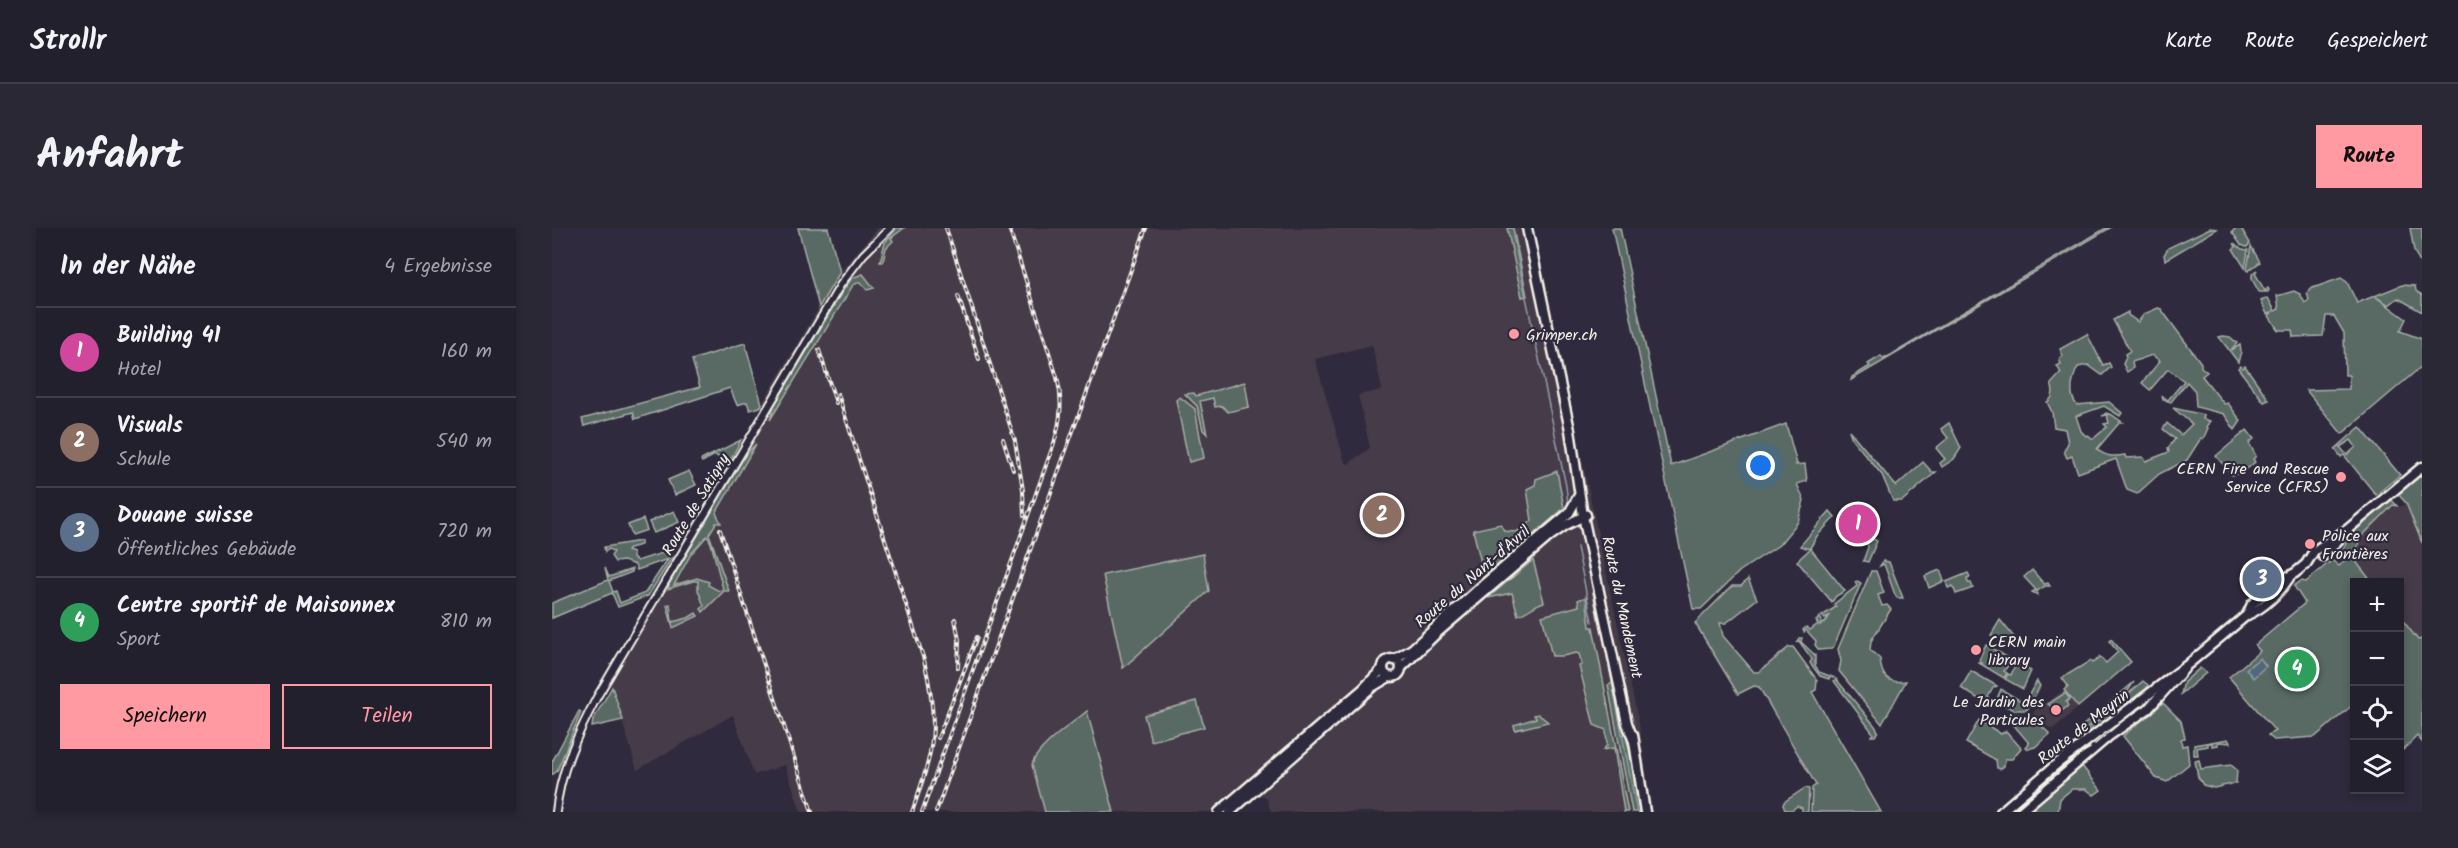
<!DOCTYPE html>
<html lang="de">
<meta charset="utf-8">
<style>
body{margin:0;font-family:Kalam,sans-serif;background:#2b2836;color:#f1f3f6}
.controls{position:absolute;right:18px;bottom:18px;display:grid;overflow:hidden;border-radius:0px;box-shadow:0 3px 9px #0003}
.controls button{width:54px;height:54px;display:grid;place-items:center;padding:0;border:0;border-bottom:2px solid #403e4a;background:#23202e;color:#f1f3f6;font:30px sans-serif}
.you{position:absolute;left:1209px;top:238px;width:21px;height:21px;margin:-15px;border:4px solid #fff;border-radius:50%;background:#1a73e8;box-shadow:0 0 0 9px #1a73e833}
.badge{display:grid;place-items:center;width:39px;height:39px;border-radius:50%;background:#ff9aa2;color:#fff;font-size:20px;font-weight:700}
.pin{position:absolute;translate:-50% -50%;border:3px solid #fff;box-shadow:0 2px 6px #0006}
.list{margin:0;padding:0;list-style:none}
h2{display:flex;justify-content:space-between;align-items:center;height:78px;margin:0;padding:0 24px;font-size:26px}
h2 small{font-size:20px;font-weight:400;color:#a3a3aa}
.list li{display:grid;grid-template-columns:39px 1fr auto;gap:18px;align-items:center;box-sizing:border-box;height:90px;padding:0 24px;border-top:2px solid #403e4a}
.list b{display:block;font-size:22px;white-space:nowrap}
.list p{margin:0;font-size:20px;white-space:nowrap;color:#a3a3aa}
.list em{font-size:20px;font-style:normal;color:#a3a3aa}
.actions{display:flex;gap:12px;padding:18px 24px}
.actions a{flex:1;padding:14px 0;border:2px solid #ff9aa2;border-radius:0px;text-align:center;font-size:21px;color:#ff9aa2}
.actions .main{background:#ff9aa2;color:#111}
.icon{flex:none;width:33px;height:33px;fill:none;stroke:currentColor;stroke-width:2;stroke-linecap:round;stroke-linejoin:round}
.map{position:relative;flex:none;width:1870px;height:584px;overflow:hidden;border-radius:0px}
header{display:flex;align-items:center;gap:36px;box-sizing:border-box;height:84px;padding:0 30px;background:#23202e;border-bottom:2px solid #403e4a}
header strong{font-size:28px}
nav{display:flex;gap:33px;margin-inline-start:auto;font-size:21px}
.intro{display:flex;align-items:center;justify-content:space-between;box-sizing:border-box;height:144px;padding:0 36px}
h1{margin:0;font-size:42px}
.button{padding:15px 27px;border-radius:0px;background:#ff9aa2;color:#111;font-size:21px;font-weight:700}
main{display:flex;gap:36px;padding:0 36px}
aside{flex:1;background:#23202e;border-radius:0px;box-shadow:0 3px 9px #0003}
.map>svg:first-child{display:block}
.built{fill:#453a49;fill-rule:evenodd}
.green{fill:#596b64;stroke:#a6aea6;stroke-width:1.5;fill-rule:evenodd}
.water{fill:#51687c;stroke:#929fa7;stroke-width:1.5}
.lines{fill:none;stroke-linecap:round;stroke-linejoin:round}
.stream{stroke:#929fa7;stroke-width:1.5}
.minor-casing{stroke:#f4f1e8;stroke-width:10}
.major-casing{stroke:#f4f1e8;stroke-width:13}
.minor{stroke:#2f2a3d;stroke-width:6}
.major{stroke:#2f2a3d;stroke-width:8}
.tram{stroke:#f4f1e8;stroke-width:1.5}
.rail-casing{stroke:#f4f1e8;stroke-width:4}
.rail{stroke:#2f2a3d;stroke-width:1.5;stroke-dasharray:4.5;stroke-linecap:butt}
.poi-dot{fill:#ff9aa2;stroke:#2f2a3d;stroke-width:2}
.labels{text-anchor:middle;stroke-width:4.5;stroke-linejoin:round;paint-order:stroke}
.poi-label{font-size:16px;fill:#f4f1e8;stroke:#2f2a3d;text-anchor:start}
.street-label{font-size:16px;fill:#f4f1e8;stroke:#2f2a3d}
</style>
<header>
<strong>Strollr</strong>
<nav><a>Karte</a><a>Route</a><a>Gespeichert</a></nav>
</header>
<div class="intro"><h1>Anfahrt</h1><a class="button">Route</a></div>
<main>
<aside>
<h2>In der Nähe<small>4 Ergebnisse</small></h2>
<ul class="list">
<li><span class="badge" style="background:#d1479c">1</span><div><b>Building 41</b><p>Hotel</p></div><em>160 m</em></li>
<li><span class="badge" style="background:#8d6e63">2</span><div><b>Visuals</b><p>Schule</p></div><em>540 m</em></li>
<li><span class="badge" style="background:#5c6f8a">3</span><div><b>Douane suisse</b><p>Öffentliches Gebäude</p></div><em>720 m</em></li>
<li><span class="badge" style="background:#2e9e5b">4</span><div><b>Centre sportif de Maisonnex</b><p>Sport</p></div><em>810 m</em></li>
</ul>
<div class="actions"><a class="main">Speichern</a><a>Teilen</a></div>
</aside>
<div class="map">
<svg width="1870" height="584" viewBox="0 0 1870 584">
<rect width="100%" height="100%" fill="#2f2a3d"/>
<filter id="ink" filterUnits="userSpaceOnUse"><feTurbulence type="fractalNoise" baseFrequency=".0167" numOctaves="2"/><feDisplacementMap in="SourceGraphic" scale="12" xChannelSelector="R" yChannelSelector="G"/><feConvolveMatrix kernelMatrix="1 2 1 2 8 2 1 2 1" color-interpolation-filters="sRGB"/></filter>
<g filter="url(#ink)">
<g class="built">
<path d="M326 0H980L1087 495 1100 584H719L714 569 706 566 684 584H249L233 537 202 547 181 487 85 542 60 459 51 453 211 181 208 179 288 44ZM820 117 830 162 806 167 818 220 796 236 793 234 763 131ZM984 251 1012 280 980 289 975 262 983 257Z"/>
<path d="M1870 269V411L1866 413 1848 389V355L1820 354 1794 321 1842 278 1845 280Z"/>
<path d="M1512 462 1526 480 1500 502 1481 487 1482 483Z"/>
</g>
<g class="green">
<path d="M246 0H276L288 44 267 79Z"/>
<path d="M345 0H352L339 10 341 13 334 20 331 34H328L333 14Z"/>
<path d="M955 0H961L975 68 970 69Z"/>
<path d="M1060 0H1068L1119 238 1234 196 1245 236 1243 237 1253 236 1255 253 1245 256 1252 272 1246 294 1227 317 1188 343 1149 381H1141Z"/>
<path d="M1554 0H1558L1299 152 1300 149 1318 138 1316 136 1329 128 1331 131 1339 127Z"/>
<path d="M1658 0 1665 1 1613 32 1612 27 1616 20Z"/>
<path d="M1684 0H1689L1698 15 1695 19 1689 17 1680 4Z"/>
<path d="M1858 0H1869L1870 2V39L1862 23Z"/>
<path d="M1682 15 1690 21 1696 22 1693 40 1681 21 1684 19Z"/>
<path d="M1699 18 1708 34 1696 43 1695 41Z"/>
<path d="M1705 42 1703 45 1713 63 1716 60 1717 62 1716 64H1707L1700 51V46Z"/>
<path d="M311 46 322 60 315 62 308 54 301 57 218 192 222 178 290 64 300 50Z"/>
<path d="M1789 50 1795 54 1805 75 1850 57 1863 58 1864 63 1870 67V84L1846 70 1837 77 1824 69 1854 91 1848 103 1870 111V138L1790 206 1754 162 1797 161V147H1793L1792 105 1782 88H1774L1771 108 1741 109 1740 102H1726L1717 88 1720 84 1715 86 1709 73 1716 70 1723 83 1727 81 1725 68 1742 63 1748 66 1753 75 1757 72 1755 65 1758 61Z"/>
<path d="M1606 80 1609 81 1649 135V139L1655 144 1650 148 1672 176 1676 175 1689 193 1683 202 1672 186 1644 179 1643 163 1635 154 1619 174 1611 172 1610 168 1616 172 1632 153 1616 141 1598 162 1590 155 1608 133 1600 127 1580 134 1581 140 1575 144 1571 136 1574 129 1573 126 1578 123 1561 92 1576 84V87L1586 94 1592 86Z"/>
<path d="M1535 106 1551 137 1557 135 1559 139 1550 147 1536 137 1526 139C1520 150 1516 168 1525 177L1557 174 1570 185 1568 188 1552 178 1524 188 1529 203 1534 208 1536 207 1541 211 1555 199 1552 196 1557 195 1555 187 1550 188 1554 185 1560 187 1570 194H1568L1545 221C1553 229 1562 229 1573 227L1574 230 1591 229 1594 233 1617 224 1616 220 1623 211 1611 201 1615 195 1629 207 1640 196 1621 180 1652 187 1651 191 1658 193 1654 199 1656 200 1651 211 1649 210 1635 232 1607 246 1585 266 1575 262 1564 231 1526 245 1520 228 1515 230 1512 223 1516 215 1513 201 1502 199 1500 184 1495 174C1502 170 1502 162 1499 156L1509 145 1505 138 1509 136 1507 131 1511 128 1508 121Z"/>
<path d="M1671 108 1678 109 1685 115 1679 122 1688 117 1689 124 1686 134 1667 109Z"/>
<path d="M193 115 210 176 208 179 198 182 195 174 185 177 178 160 83 191 81 184 32 198 30 191 148 159 140 132Z"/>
<path d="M1688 138 1691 140 1693 138 1717 172 1712 174 1686 140Z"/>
<path d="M693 154 697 179 676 184 670 178 663 179 661 170 648 173 655 206 651 202 645 178 633 166 642 165 644 168Z"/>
<path d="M628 169 643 181 652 230 637 234 624 172Z"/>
<path d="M1397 195 1409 220 1402 231 1390 239 1388 235 1393 231 1384 220 1396 210 1389 201Z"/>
<path d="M1808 199 1848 247 1824 267 1792 227 1789 229 1783 221ZM1799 212 1804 219 1795 227 1788 219Z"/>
<path d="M1297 202 1344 258 1371 234 1380 244H1384L1350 273H1341L1330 247 1300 211Z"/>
<path d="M1695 202 1702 211 1697 215 1704 228 1701 231 1703 234 1690 245 1680 247 1664 228Z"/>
<path d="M189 212 176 236 163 227 150 234 149 232Z"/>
<path d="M204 216 164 285 169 295H164L157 306 177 363H172L151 384 149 381 152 378 146 362V353H141L116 361 117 356 194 226ZM155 308 159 315 171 361 167 363 156 357 157 354 145 350 122 357 139 326Z"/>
<path d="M137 243 144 257 123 267 116 252Z"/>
<path d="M1005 243 1012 280 938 345 931 343 921 302 949 296 952 303 964 304 980 293 975 261 983 257 984 251Z"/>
<path d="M1870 246V315L1854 275 1846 266Z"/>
<path d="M1839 271 1845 278 1841 277 1808 310 1802 331 1820 354 1802 355V476L1763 509 1722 512 1716 507 1723 503 1677 449 1708 423 1703 417 1753 375 1742 358 1749 353 1754 354 1780 332 1787 338 1795 330 1790 324C1795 305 1824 284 1839 271Z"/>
<path d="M122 283 127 294 102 305 97 294Z"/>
<path d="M1278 283 1283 289 1265 308 1258 320 1293 363 1284 368 1280 374 1245 333 1258 321 1248 318Z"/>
<path d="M91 291 95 302 80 307 76 297Z"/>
<path d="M1320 310 1325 313 1316 334 1311 333 1316 319 1315 315Z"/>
<path d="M89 313V317L77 320 75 323 81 325V330L85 333 117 323 120 330 96 368 66 379 60 365 0 390V375L56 352 53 340 57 349 80 341V344L57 353 61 364 64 363 68 375 93 365 116 331 85 342 83 337 72 333 63 334 59 328 62 324 57 321 53 324 52 319Z"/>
<path d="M1032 317H1034L1050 391H1046Z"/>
<path d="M651 326 657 363 571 440 551 347Z"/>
<path d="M981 332 992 374C981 377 977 384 966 387L960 365 936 370Z"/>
<path d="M1331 333 1337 334 1351 370H1345L1343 367 1332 336 1328 338Z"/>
<path d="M1388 342 1392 353 1377 360 1373 348Z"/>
<path d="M1480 342 1492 356 1496 355 1498 358H1493L1485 363 1486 367 1480 364 1484 362 1472 349Z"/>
<path d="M1319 343H1324L1332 365 1326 367 1330 378 1335 377 1339 381 1319 413 1318 422 1328 431C1329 448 1336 456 1354 453L1330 496 1287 443 1289 433 1286 421Z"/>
<path d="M1416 345 1418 349 1415 350 1416 355H1419L1421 360 1404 366 1401 358 1396 360 1394 354Z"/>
<path d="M1196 351 1205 371 1174 395H1168L1171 408 1202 444H1207L1237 419H1241L1265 452 1264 462 1260 464 1329 584H1259L1260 560 1264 557 1207 459 1202 458 1186 466 1143 395 1180 358H1189Z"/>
<path d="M1305 353 1309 355 1282 418 1278 421 1267 422 1263 417 1264 413 1254 402 1252 404 1251 402 1254 399 1258 402 1266 396 1264 393 1268 389 1270 393 1268 397 1274 394 1278 387 1273 391 1270 388 1284 379 1282 376 1305 358 1303 354Z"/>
<path d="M1034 369 1038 399H1041L1076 584H1072L1062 520 1051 522 1055 517 1054 502 1042 497 1027 438 1030 437 1027 426 1024 425 1011 428H1000L990 388 1027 378 1026 372Z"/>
<path d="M118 376 120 394 136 390 144 385 146 388 121 400 115 377Z"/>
<path d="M1848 389 1866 412 1870 411V514L1865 508 1851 522 1848 519Z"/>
<path d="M1448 392 1462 409 1464 415 1457 411 1452 415 1439 407Z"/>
<path d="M1247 410H1250L1249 414 1263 427V437L1267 444 1283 450 1278 448 1277 451 1268 448 1258 435 1260 431 1247 413 1244 415Z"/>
<path d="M1559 411 1579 434 1526 479 1512 462 1516 458 1510 450 1538 433 1540 435 1548 430 1547 428 1554 435 1566 424 1557 413Z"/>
<path d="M1434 417 1460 432 1452 443 1455 445 1452 450 1427 435H1430L1427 432Z"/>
<path d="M1464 435 1479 443 1471 461 1453 451 1456 446 1459 447Z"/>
<path d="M1648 440 1654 445 1629 466 1632 454Z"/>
<path d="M1419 443 1445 458 1441 460 1436 469 1439 472 1436 477 1409 460Z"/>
<path d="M1284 451 1323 498 1326 503 1323 508H1319L1321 505 1282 453Z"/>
<path d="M1485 453 1488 458 1475 482H1462L1444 473 1449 461 1472 475Z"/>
<path d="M1591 453 1596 457 1595 460 1536 507 1533 504Z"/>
<path d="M1582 454 1573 467 1532 502 1529 499Z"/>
<path d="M1062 455 1078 526 1087 584H1080L1056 457Z"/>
<path d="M60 459 71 492 40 499 41 492Z"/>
<path d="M1513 465 1518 471 1514 474 1516 478 1507 485 1496 476Z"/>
<path d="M645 473 652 499 599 513 592 487Z"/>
<path d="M1611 475 1629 493 1633 510 1629 511 1630 518 1635 517 1637 536 1615 554 1604 550 1571 508Z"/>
<path d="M27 483 29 484 5 543 0 547V534Z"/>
<path d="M535 483 562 584H493L480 537C484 519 521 495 535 483Z"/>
<path d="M986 486 996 494 963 502 962 497 984 490 982 487Z"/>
<path d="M1463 486 1479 489 1498 506 1483 519 1476 521 1474 519 1477 515 1459 494Z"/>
<path d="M1427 492 1449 506 1454 503 1469 520 1460 531H1453L1452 538 1448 541 1445 540 1444 532 1414 515Z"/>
<path d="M1676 511 1678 515 1666 514V517L1660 518V515H1656V518L1645 520 1646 527H1642V517Z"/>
<path d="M1647 532 1649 541 1679 537 1685 542 1684 555 1662 560 1651 557 1646 549 1643 533Z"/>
<path d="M1530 538 1549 562 1542 567 1534 561H1520L1508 571 1506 584H1486L1482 579Z"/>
<path d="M1253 560 1257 561 1256 584H1250V580L1245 578 1240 582H1233L1231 577 1232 574Z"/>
</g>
<path class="water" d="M1708 430 1714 438 1701 450 1694 441Z"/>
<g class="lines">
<g class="stream">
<path d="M961 8 1014 258 1016 276"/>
<path d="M1025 319 1040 394"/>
<path d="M1049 396 1085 584"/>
</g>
<g class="minor-casing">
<path id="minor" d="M4 584C8 543 26 505 45 469L289 56 311 27 338 0"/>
</g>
<g class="major-casing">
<g id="major">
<path d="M975 0 1018 202 1031 288 1075 495 1081 511"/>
<path d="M1765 321 1796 301 1870 239"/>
<path d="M1771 328 1794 304"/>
<path d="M1695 387 1700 376 1726 354 1743 345 1754 336 1762 323"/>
<circle cx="840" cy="440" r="9"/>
<path d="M842 432 860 421 932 356 1017 285 1026 269"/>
<path d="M849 440 885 405 998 308 1014 297 1034 287"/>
<path d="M1081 507 1093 584"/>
<path d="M667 584 811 461 831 440"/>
<path d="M678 584 820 459 837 449"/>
<path d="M1449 584 1506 535 1634 438 1695 387C1711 381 1728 364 1737 350"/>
<path d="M1468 584 1557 508 1596 481 1632 441"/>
</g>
</g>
<use href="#minor" class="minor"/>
<use href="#major" class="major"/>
<g class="tram">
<path d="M1543 516 1587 479"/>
<path d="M1518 532 1538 520"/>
</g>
<g class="rail-casing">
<g id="rail">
<path d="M394 0 463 213 471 262 472 288"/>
<path d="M406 68 427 131"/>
<path d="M267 122 284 175"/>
<path d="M286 166 372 432C388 499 382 521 360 584"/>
<path d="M451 211 461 242"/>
<path d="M168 302 260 584"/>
<path d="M403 391 407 412 406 440"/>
<path d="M386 510 425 409"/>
<path d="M370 584 502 215C509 192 511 172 505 149L457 0"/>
<path d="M384 584 594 0"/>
</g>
</g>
<use href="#rail" class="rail"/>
</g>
</g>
<g class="poi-dot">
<circle cx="962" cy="106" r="6"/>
<circle cx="1789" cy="249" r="6"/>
<circle cx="1758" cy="316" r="6"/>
<circle cx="1424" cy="422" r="6"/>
<circle cx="1504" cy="482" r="6"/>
</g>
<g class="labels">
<g class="poi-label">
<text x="974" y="112">Grimper.ch</text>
<text x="1777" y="246" text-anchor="end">CERN Fire and Rescue<tspan x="1777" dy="18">Service (CFRS)</tspan></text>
<text x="1770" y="313">Police aux<tspan x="1770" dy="18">Frontières</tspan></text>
<text x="1436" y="419">CERN main<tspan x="1436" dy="18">library</tspan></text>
<text x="1492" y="479" text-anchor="end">Le Jardin des<tspan x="1492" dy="18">Particules</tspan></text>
</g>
<g class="street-label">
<text transform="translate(143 276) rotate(-59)" y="6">Route de Satigny</text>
<text transform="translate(920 348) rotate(-41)" y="6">Route du Nant-d'Avril</text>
<text transform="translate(1071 379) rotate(78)" y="6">Route du Mandement</text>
<text transform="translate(1531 498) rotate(-38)" y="6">Route de Meyrin</text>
</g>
</g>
</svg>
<div class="controls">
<button>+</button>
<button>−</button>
<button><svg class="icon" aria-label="locate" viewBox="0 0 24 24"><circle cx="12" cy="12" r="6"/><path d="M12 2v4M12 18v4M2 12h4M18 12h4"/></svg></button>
<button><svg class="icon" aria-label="layers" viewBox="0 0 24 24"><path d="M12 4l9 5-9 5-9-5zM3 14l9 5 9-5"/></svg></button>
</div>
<div class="you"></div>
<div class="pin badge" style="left:1306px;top:296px;background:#d1479c">1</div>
<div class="pin badge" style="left:830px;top:287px;background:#8d6e63">2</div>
<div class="pin badge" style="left:1710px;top:351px;background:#5c6f8a">3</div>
<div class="pin badge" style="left:1745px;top:441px;background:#2e9e5b">4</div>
</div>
</main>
